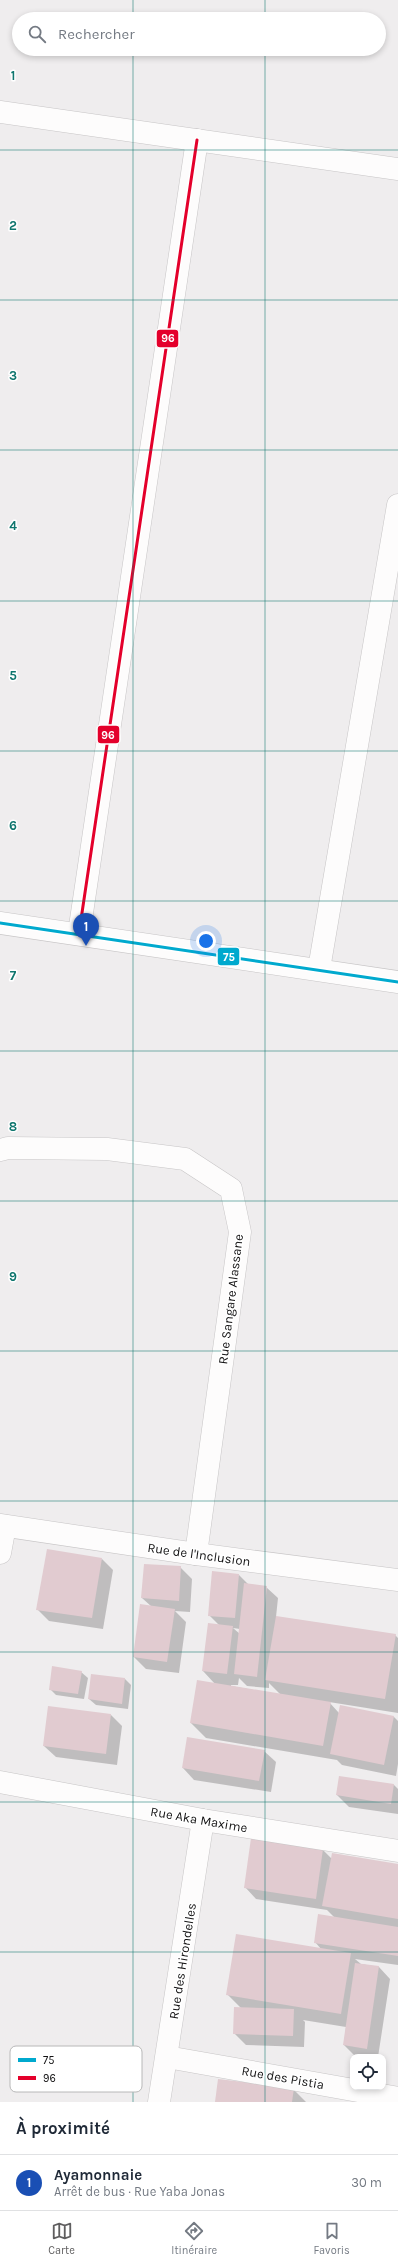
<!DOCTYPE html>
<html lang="fr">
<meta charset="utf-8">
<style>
body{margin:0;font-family:Karla,sans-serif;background:#f6f6f7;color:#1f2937}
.controls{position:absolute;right:12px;bottom:12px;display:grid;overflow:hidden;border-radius:8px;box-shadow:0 2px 6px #0003}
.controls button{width:36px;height:36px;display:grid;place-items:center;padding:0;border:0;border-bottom:1px solid #e0e1e3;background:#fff;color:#1f2937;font:20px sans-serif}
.you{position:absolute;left:206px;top:941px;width:14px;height:14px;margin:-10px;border:3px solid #fff;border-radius:50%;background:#1a73e8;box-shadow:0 0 0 6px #1a73e833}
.badge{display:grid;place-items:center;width:26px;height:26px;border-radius:50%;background:#5f5e5f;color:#fff;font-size:13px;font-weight:700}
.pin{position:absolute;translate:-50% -33px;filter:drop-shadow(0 1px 2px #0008)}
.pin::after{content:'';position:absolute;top:21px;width:14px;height:12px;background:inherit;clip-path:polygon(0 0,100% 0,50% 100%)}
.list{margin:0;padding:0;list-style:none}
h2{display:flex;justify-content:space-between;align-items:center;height:52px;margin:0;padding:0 16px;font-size:17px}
h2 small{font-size:13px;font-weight:400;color:#747a83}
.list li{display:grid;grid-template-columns:26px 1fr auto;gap:12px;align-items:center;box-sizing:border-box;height:56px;padding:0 16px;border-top:1px solid #e0e1e3}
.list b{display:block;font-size:15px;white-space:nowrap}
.list p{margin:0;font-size:13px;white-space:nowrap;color:#747a83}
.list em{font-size:13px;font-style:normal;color:#747a83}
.icon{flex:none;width:22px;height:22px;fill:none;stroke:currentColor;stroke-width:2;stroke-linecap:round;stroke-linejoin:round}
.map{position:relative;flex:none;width:398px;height:2102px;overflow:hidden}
.search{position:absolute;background:#fff;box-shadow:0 2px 6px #0003;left:12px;right:12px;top:12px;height:44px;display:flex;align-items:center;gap:10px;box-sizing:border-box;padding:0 14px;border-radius:22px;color:#747a83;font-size:15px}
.sheet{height:108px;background:#fff}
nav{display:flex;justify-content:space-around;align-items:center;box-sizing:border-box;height:56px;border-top:1px solid #e0e1e3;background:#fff;font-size:11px;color:#747a83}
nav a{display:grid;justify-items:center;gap:2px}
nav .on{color:#5f5e5f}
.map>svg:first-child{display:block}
.shadow{fill:#0003;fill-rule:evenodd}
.building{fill:#e1cbd0}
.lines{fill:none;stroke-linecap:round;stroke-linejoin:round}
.minor-casing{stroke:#c7c5c6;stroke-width:23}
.minor{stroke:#fdfcfc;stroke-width:22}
.bus-1-casing{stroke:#fff;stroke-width:6}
.bus-2-casing{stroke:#fff;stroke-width:6}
.bus-1{stroke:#00a9ce;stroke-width:3}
.bus-2{stroke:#e4002b;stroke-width:3}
.grid{fill:none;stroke:#0f766e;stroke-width:1;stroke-opacity:0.55}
.labels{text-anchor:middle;stroke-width:3;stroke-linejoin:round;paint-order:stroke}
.street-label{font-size:13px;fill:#121112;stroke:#fff}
.key{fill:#fff;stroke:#b8b8b8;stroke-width:1}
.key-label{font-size:11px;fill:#121112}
.grid-label{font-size:13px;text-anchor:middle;font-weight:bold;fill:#0f766e;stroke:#fff;stroke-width:3;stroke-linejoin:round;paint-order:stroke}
.line-badge{stroke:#fff;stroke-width:1.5}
.badge-label{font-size:11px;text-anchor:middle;font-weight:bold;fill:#fff}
</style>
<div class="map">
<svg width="398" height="2102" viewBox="0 0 398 2102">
<rect width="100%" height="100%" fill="#efedee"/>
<g class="shadow">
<path d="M102 1559 113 1570 103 1629 49 1621 37 1609Z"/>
<path d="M180 1567 192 1579 190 1612 175 1611 186 1622 179 1673 146 1669 134 1657 152 1607 142 1598Z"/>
<path d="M239 1575 249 1585 266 1587 278 1598 276 1617 395 1635 398 1638V1713L329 1702 339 1713 394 1717 398 1721V1764L396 1776 342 1765 337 1760 206 1738 191 1723 215 1684 203 1671 219 1625 209 1615ZM233 1628 240 1629V1634ZM239 1678 247 1686 269 1688V1683L281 1695 231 1686V1685H238Z"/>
<path d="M81 1672 88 1678 84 1699 56 1695 50 1689Z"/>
<path d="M125 1679 131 1685 128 1709 96 1705 89 1699Z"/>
<path d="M111 1715 122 1726 117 1765 56 1757 44 1746Z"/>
<path d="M264 1751 276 1762 271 1792 194 1780 183 1768Z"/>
<path d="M394 1785 398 1789V1814L349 1807 337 1795Z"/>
<path d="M252 1840 323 1850 332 1859 398 1865V1965L355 1959 361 1964 379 1967 390 1979 378 2057 355 2056 344 2045 346 2027 303 2020 305 2022 304 2047 246 2045 234 2033 241 2008 227 1994 321 1949 315 1942 335 1918 327 1910 256 1899 245 1887Z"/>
<path d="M293 2089 306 2102H216Z"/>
</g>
<g class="building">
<path d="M47 1549 102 1558 92 1618 36 1610Z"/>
<path d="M144 1564 181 1566 179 1601 141 1598Z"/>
<path d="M212 1571 239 1574 235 1618 208 1616Z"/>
<path d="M244 1583 267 1586 257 1677 234 1674Z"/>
<path d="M140 1604 175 1609 167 1662 133 1657Z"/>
<path d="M276 1616 396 1634 385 1699 265 1680Z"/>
<path d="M208 1623 233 1626 227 1674 202 1671Z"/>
<path d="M52 1666 82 1671 78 1694 49 1690Z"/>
<path d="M91 1674 125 1678 122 1704 88 1699Z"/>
<path d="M197 1680 331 1702 323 1746 190 1723Z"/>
<path d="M340 1705 394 1716 384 1765 330 1754Z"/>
<path d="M48 1706 111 1714 106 1754 43 1746Z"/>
<path d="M187 1737 265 1750 259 1781 182 1768Z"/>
<path d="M339 1776 394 1784 391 1804 336 1795Z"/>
<path d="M251 1838 323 1849 316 1899 244 1888Z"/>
<path d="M332 1853 398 1864V1919L322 1906Z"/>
<path d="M318 1914 398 1927V1956L314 1943Z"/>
<path d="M236 1934 351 1953 341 2014 226 1995Z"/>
<path d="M355 1963 379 1966 367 2049 343 2045Z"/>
<path d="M234 2007 294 2009 293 2036 233 2034Z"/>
<path d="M218 2079 294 2088 292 2102H215Z"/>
</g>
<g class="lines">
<g class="minor-casing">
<g id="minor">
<path d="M0 112 398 169"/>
<path d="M0 923 398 982"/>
<path d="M79 933 197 140"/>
<path d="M319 969 398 505"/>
<path d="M0 1150 8 1148 107 1149 185 1159 231 1189 240 1232 196 1554"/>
<path d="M0 1525 196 1554 398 1580"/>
<path d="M0 1553 5 1526"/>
<path d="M0 1782 203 1820 398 1851"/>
<path d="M167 2057 398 2098"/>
<path d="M159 2102 203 1820"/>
</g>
</g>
<use href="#minor" class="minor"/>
<g class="bus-1-casing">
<path id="bus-1" d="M0 923 398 982"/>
</g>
<g class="bus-2-casing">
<path id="bus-2" d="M79 933 197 140"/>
</g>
<use href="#bus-1" class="bus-1"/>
<use href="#bus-2" class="bus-2"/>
</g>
<path class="grid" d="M133 0V19M265 0V19M133 49V2102M265 49V2102M0 150H398M0 300H398M0 450H398M0 601H398M0 751H398M0 901H398M0 1051H398M0 1201H398M0 1351H398M0 1501H398M0 1652H398M0 1802H398M0 1952H398"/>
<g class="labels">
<g class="street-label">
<text transform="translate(230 1299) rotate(-83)" y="5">Rue Sangare Alassane</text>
<text transform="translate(199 1554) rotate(8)" y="5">Rue de l'Inclusion</text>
<text transform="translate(199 1819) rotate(10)" y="5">Rue Aka Maxime</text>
<text transform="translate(182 1961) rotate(-81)" y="5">Rue des Hirondelles</text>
<text transform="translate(283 2077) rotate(10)" y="5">Rue des Pistia</text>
</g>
</g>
<rect x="10" y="2046" width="132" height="46" rx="6" class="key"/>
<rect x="18" y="2058" width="18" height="4" fill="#00a9ce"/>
<rect x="18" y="2076" width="18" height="4" fill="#e4002b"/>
<g class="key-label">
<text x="43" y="2064">75</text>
<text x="43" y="2082">96</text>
</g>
<g class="grid-label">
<text x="13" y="80">1</text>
<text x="13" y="230">2</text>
<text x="13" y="380">3</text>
<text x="13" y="530">4</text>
<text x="13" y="680">5</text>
<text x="13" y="830">6</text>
<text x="13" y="980">7</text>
<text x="13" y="1131">8</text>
<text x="13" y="1281">9</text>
</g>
<g class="line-badge">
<rect x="156" y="329" width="23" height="19" rx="4" fill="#e4002b"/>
<rect x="97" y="725" width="23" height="19" rx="4" fill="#e4002b"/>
<rect x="217" y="947" width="23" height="19" rx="4" fill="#00a9ce"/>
</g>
<g class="badge-label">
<text x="168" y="342">96</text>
<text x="108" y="739">96</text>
<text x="229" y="961">75</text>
</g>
</svg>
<div class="controls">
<button><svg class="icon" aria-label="locate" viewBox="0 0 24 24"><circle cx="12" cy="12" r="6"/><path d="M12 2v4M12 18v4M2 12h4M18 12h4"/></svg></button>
</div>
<div class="you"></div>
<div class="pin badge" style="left:86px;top:946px;background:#1a4fb4">1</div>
<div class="search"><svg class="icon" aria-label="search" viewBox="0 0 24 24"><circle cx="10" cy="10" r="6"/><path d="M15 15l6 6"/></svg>Rechercher</div>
</div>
<section class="sheet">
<h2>À proximité<small></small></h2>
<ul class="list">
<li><span class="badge" style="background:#1a4fb4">1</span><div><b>Ayamonnaie</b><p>Arrêt de bus · Rue Yaba Jonas</p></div><em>30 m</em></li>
</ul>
</section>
<nav>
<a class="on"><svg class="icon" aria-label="map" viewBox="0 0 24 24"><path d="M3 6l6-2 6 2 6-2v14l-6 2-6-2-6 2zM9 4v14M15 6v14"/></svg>Carte</a>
<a><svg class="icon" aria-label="directions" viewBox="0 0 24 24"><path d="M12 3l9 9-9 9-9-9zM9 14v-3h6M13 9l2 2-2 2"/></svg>Itinéraire</a>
<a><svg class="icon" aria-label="saved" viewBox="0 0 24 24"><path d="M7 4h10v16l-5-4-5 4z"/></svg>Favoris</a>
</nav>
